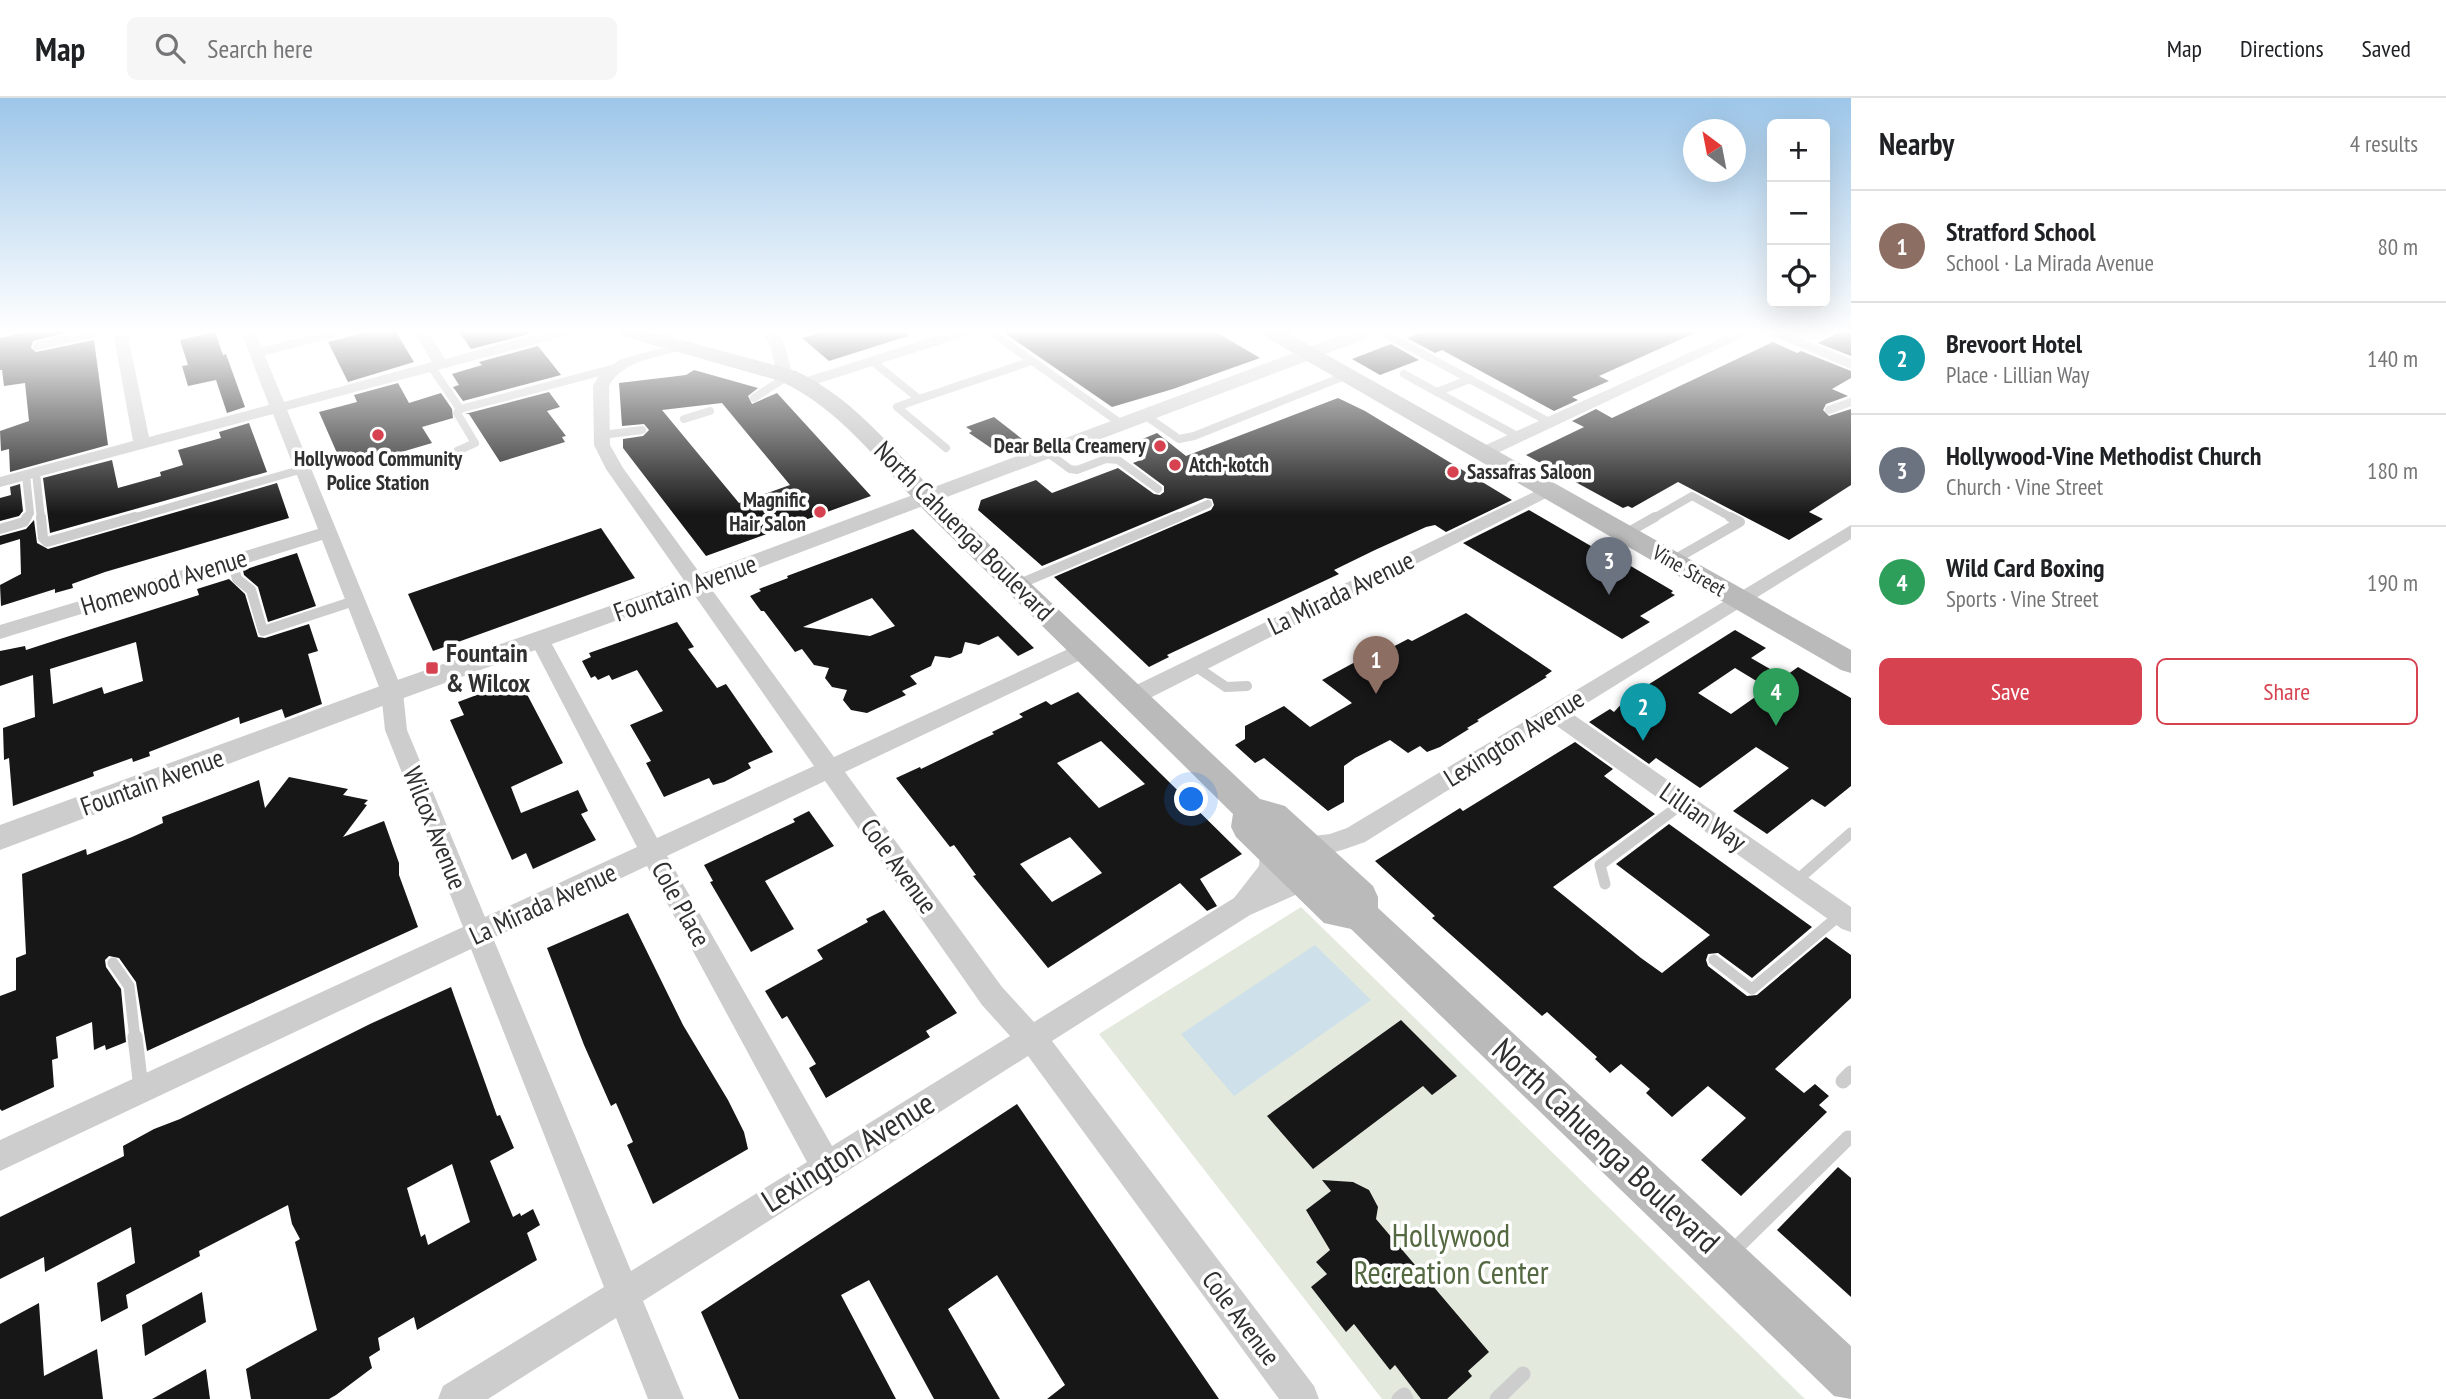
<!DOCTYPE html>
<meta charset="utf-8">
<style>
body{margin:0;font-family:"PT Sans Narrow",sans-serif;background:#f6f6f6;color:#202124}
.controls{position:absolute;right:21px;top:21px;display:grid;overflow:hidden;border-radius:10px;box-shadow:0 7px 28px #0002}
.controls button{width:63px;height:63px;display:grid;place-items:center;padding:0;border:0;border-bottom:2px solid #e0e0e0;background:#fff;color:#202124;font:35px sans-serif}
.compass{position:absolute;left:1683px;top:21px;width:63px;height:63px;border-radius:50%;background:#fff;box-shadow:0 7px 28px #0002;rotate:328deg}
.you{position:absolute;left:1192px;top:702px;width:24px;height:24px;margin:-18px;border:5px solid #fff;border-radius:50%;background:#1a73e8;box-shadow:0 0 0 10px #1a73e833}
.badge{display:grid;place-items:center;width:46px;height:46px;border-radius:50%;background:#d74251;color:#fff;font-size:23px;font-weight:700}
.pin{position:absolute;translate:-50% -58px;filter:drop-shadow(0 2px 4px #0008)}
.pin::after{content:'';position:absolute;top:37px;width:24px;height:21px;background:inherit;clip-path:polygon(0 0,100% 0,50% 100%)}
.list{margin:0;padding:0;list-style:none}
h2{display:flex;justify-content:space-between;align-items:center;height:91px;margin:0;padding:0 28px;font-size:30px}
h2 small{font-size:23px;font-weight:400;color:#757577}
.list li{display:grid;grid-template-columns:46px 1fr auto;gap:21px;align-items:center;box-sizing:border-box;height:112px;padding:0 28px;border-top:2px solid #e0e0e0}
.list b{display:block;font-size:26px;white-space:nowrap}
.list p{margin:0;font-size:23px;white-space:nowrap;color:#757577}
.list em{font-size:23px;font-style:normal;color:#757577}
.actions{display:flex;gap:14px;padding:21px 28px}
.actions a{flex:1;padding:16px 0;border:2px solid #d74251;border-radius:10px;text-align:center;font-size:24px;color:#d74251}
.actions .main{background:#d74251;color:#fff}
.icon{flex:none;width:38px;height:38px;fill:none;stroke:currentColor;stroke-width:2;stroke-linecap:round;stroke-linejoin:round}
.map{position:relative;flex:none;width:1851px;height:1301px;overflow:hidden}
header{display:flex;align-items:center;gap:42px;box-sizing:border-box;height:98px;padding:0 35px;background:#fff;border-bottom:2px solid #e0e0e0}
header strong{font-size:33px}
nav{display:flex;gap:38px;margin-inline-start:auto;font-size:24px}
.search{width:490px;height:63px;background:#f6f6f6;display:flex;align-items:center;gap:18px;box-sizing:border-box;padding:0 24px;border-radius:10px;color:#757577;font-size:26px}
main{display:flex}
aside{flex:1;background:#fff}
.map>svg:first-child{display:block}
.green{fill:#e3e9dd}
.water{fill:#cee0ea}
.building{fill:#171717;fill-rule:evenodd}
.lines{fill:none;stroke-linecap:round;stroke-linejoin:round}
.service-far3{stroke:#cdcdcd;stroke-width:8}
.service-far2{stroke:#cdcdcd;stroke-width:10}
.service-far1{stroke:#cdcdcd;stroke-width:11}
.service{stroke:#cdcdcd;stroke-width:15}
.minor{fill:#cdcdcd;fill-rule:evenodd}
.tertiary{fill:#cdcdcd;fill-rule:evenodd}
.secondary{fill:#bababa;fill-rule:evenodd}
.poi-dot{fill:#d74251;stroke:#fff;stroke-width:2.5}
.labels{text-anchor:middle;stroke-width:7;stroke-linejoin:round;paint-order:stroke}
.far-poi-label{font-size:21px;font-weight:bold;fill:#303030;stroke:#fff;text-anchor:end}
.far-street-label{font-size:21px;fill:#303030;stroke:#fff}
.street-label{font-size:26px;fill:#303030;stroke:#fff}
.poi-label{font-size:26px;font-weight:bold;fill:#303030;stroke:#fff;text-anchor:start}
.near-street-label{font-size:32px;fill:#303030;stroke:#fff}
.near-park-label{font-size:32px;fill:#546941;stroke:#fff}
</style>
<header>
<strong>Map</strong>
<div class="search"><svg class="icon" aria-label="search" viewBox="0 0 24 24"><circle cx="10" cy="10" r="6"/><path d="M15 15l6 6"/></svg>Search here</div>
<nav><a>Map</a><a>Directions</a><a>Saved</a></nav>
</header>
<main>
<div class="map">
<svg width="1851" height="1301" viewBox="0 0 1851 1301">
<rect width="100%" height="100%" fill="#fff"/>
<path class="green" d="M1301 809 1805 1301H1382L1099 936Z"/>
<path class="water" d="M1315 847 1371 902 1234 998 1181 936Z"/>
<g class="building">
<path d="M26 234H68L33 243 31 250 36 254 94 242 108 347 10 374 9 351 1 353 0 333 29 323 25 285 4 288 2 272H0V240Z"/>
<path d="M215 234 223 257 226 256 245 309 227 315 216 282 188 288 182 268 188 267 180 242Z"/>
<path d="M367 234H396L414 264 348 284 328 244Z"/>
<path d="M459 234H528L529 236 471 251Z"/>
<path d="M821 234H907L908 238 829 263 802 240Z"/>
<path d="M1003 234H1216L1260 260 1173 291 1112 309Z"/>
<path d="M1423 234H1697L1599 278 1609 283 1572 299 1578 302 1554 313 1442 252 1435 255 1407 240Z"/>
<path d="M1840 234H1851V258L1818 245Z"/>
<path d="M1773 244 1797 255 1801 253 1851 273V280L1832 291 1848 298 1826 306 1823 312 1829 318 1851 311V387L1809 414 1823 421 1789 442 1678 384 1632 410 1628 408 1623 410 1526 357 1584 329 1572 323 1596 311 1612 320Z"/>
<path d="M1391 246 1419 262 1380 277 1352 261Z"/>
<path d="M538 248 561 277 463 303 453 289 459 287 452 276 482 267 479 264Z"/>
<path d="M694 272 758 290 748 298 752 306 777 295 871 398 706 458 623 350V341L643 338 649 332 644 326 622 328 619 285 686 277ZM722 305 790 387 739 405 662 312Z"/>
<path d="M398 285 409 305 441 295 452 311 453 320 422 329 432 345 344 371 319 314 357 304 354 297Z"/>
<path d="M549 294 560 309 547 313 566 338 562 339 565 344 500 364 469 316H465Z"/>
<path d="M1338 300 1365 313 1512 402 1446 434 1435 427 1426 429 1375 452 1334 472 1339 476 1167 557 1169 559 1149 569 1054 479 1211 412 1214 407 1212 401 1205 400 1042 468 978 412 981 402 1036 382 1052 395 1118 370 1154 396 1160 397 1164 394V388L1133 365 1146 360 1128 347 1157 335 1186 358Z"/>
<path d="M994 319 1022 341 994 352 969 335 972 333 966 329Z"/>
<path d="M249 325 267 374 50 435 43 380 112 362 118 390 161 378 160 374 183 367 178 352 221 340 219 334Z"/>
<path d="M277 385 289 420 105 474 72 486 73 490 55 495V491L1 508 0 487 21 476 20 441 0 447V438L26 431 34 422 37 445 48 451Z"/>
<path d="M20 386 23 413 19 418 0 423V400L11 397 10 389Z"/>
<path d="M1529 412 1627 469 1629 467 1673 493 1671 495 1675 497 1640 518 1650 524 1622 541 1463 445Z"/>
<path d="M601 430 635 480 433 553 408 496Z"/>
<path d="M913 431 1034 550 1018 558 998 538 979 547 965 544 962 555 950 560 935 558 931 568 910 578 917 586 902 593 906 597 867 615 851 612 843 602 847 592 832 589 825 580 829 570 814 567 802 551 795 554 764 513H761L750 498 761 493 759 491 788 480 787 478ZM872 500 895 528 870 538 803 529Z"/>
<path d="M297 455 316 508 268 524 258 489 244 477 243 472Z"/>
<path d="M229 481 245 496 258 539 265 540 309 526 318 553 308 556 322 606 285 620 282 611 240 626 239 619 149 654 150 658 133 664 132 660 93 674 94 678 13 708 9 660 4 662 3 630 35 619 33 577 0 588V553L25 548 26 552 60 541 199 497 197 491ZM136 544 143 583 104 596 102 589 53 606 50 571Z"/>
<path d="M1466 515 1552 573 1545 578 1547 579 1477 622 1479 623 1467 630 1469 631 1440 649 1427 654 1420 648 1408 655 1390 642 1355 660 1344 668V704L1328 713 1264 660 1255 665 1235 647 1245 641V628L1284 608 1310 629 1352 605 1322 582 1381 550 1385 553 1408 541 1412 543Z"/>
<path d="M677 524 694 549 688 551 717 590 726 586 773 654 748 665 751 670 724 684 713 687 709 680 664 699 646 665 651 663 630 627 663 613 637 572 612 582 609 577 598 582 595 578 591 580 582 563 591 559 589 555Z"/>
<path d="M1735 532 1766 550 1751 560 1784 579 1798 569 1851 600V688L1825 709 1812 701 1767 736 1733 713 1789 670 1756 649 1700 690 1656 660 1649 666 1589 624 1610 611 1614 614 1627 600ZM1735 570 1768 590 1731 616 1698 595Z"/>
<path d="M519 581 563 665 511 689 521 715 578 692 588 713 581 716 596 742 533 771 526 755 512 762 450 622 464 617 458 604Z"/>
<path d="M1078 594 1242 756 1200 781 1217 808 1207 813 1180 785 1048 870 973 778 976 777 954 747 950 749 896 680 920 669 921 671 983 641 994 636 992 634 1023 619 1019 616 1046 603 1051 607ZM1101 643 1145 686 1099 710 1057 665ZM1070 739 1102 775 1052 804 1020 766Z"/>
<path d="M1575 644 1613 671 1604 678 1655 716 1553 789 1641 860 1662 875 1710 837 1616 766 1669 726 1812 829 1752 880 1718 855 1708 856 1706 862 1708 868 1747 898 1757 897 1826 839 1851 857V900L1775 971 1804 995 1815 986 1829 998 1819 1007 1827 1014 1741 1098 1701 1062 1746 1020 1708 988 1672 1019 1646 995 1650 991 1621 966 1610 975 1595 961 1597 959 1547 914 1542 918 1432 820 1435 818 1375 763 1460 710 1463 713Z"/>
<path d="M289 679 348 691 343 697 368 702 364 706 367 707 343 739 384 723 399 765V777L418 829 147 953 136 884 119 860 109 858 105 862 106 869 121 891 126 944 106 952 105 947 94 952 92 924 56 939 58 960 52 962 54 989 2 1013 0 1011V898L16 892V860L26 856 22 776 86 751 87 757 132 739 163 725 162 719 259 682 265 710Z"/>
<path d="M809 713 834 748 765 783 794 831 751 854 710 784 713 783 704 767 795 724 793 721Z"/>
<path d="M884 812 957 915 926 933 930 939 826 1000 809 970 816 966 787 918 782 921 765 893 823 861 817 852 868 824 866 821Z"/>
<path d="M628 815 683 927 728 1002 744 1034 748 1051 653 1106 627 1047 633 1044 616 1005 611 1008 584 947 547 850Z"/>
<path d="M451 889 497 1018 500 1017 514 1050 490 1063 513 1119 520 1115 521 1118 533 1111 540 1127 527 1135 537 1162 417 1232 414 1219 378 1240 380 1252 369 1259 372 1270 336 1297 329 1301H251L246 1271 317 1232 295 1144 300 1141 292 1126 288 1107 199 1153 200 1158 126 1197 128 1210 101 1224 97 1185 135 1165 131 1129 45 1174 44 1159 0 1181V1119L124 1058 123 1048 154 1031 180 1021 370 926ZM452 1066 470 1124 428 1147 425 1136 421 1139 407 1090Z"/>
<path d="M1401 922 1457 978 1432 997 1423 988 1313 1071 1267 1018Z"/>
<path d="M1017 1006 1219 1301H1047L1065 1287 997 1177 948 1211 1000 1301H934L869 1182 841 1197 896 1301H739L701 1214Z"/>
<path d="M1838 1069 1851 1080V1199L1777 1132Z"/>
<path d="M1322 1082 1353 1084 1369 1092 1378 1109 1376 1121 1489 1254 1468 1273 1472 1278 1447 1301H1421L1395 1267 1390 1272 1354 1226 1346 1234 1311 1189 1327 1176 1316 1164 1330 1152 1306 1112 1331 1093Z"/>
<path d="M202 1194 206 1224 145 1258 142 1227Z"/>
<path d="M39 1205 44 1278 97 1251 103 1301H0V1226Z"/>
<path d="M206 1271 210 1301H152Z"/>
</g>
<g class="lines">
<g class="service-far3">
<path d="M991 234 1123 327"/>
<path d="M1382 234 1551 325"/>
<path d="M658 242 675 234"/>
<path d="M37 248 99 234"/>
<path d="M256 255 340 234"/>
<path d="M872 263 919 301 897 309 946 350"/>
<path d="M432 270 460 311 615 270"/>
<path d="M1404 276 1519 339"/>
<path d="M1437 294 1470 281"/>
<path d="M754 300 788 278"/>
<path d="M919 301 1032 263"/>
<path d="M1829 312 1851 304"/>
<path d="M1146 318 1179 341 1194 338 1347 277"/>
<path d="M684 321 710 313"/>
<path d="M602 337 642 332"/>
<path d="M457 353 475 345 457 315 460 311"/>
<path d="M1048 355 1070 371 1077 372 1106 361 1118 362 1158 391"/>
<path d="M36 375 41 421"/>
<path d="M26 377 30 415 26 421"/>
<path d="M129 421 303 371"/>
<path d="M1174 421 1208 406"/>
<path d="M1652 421 1692 398 1734 421"/>
</g>
<g class="service-far2">
<path d="M41 419 43 440 47 444 135 419"/>
<path d="M0 431 24 424 27 419"/>
<path d="M1625 436 1655 419"/>
<path d="M232 463 237 481 251 492 263 533 354 503"/>
<path d="M1672 463 1740 424 1730 419"/>
<path d="M1017 487 1178 419"/>
<path d="M1195 568 1226 589 1247 588"/>
</g>
<g class="service-far1">
<path d="M1795 784 1851 735"/>
<path d="M1605 786 1600 767 1683 705"/>
<path d="M1714 862 1752 891 1841 816"/>
<path d="M113 865 129 888 135 941"/>
</g>
<g class="service">
<path d="M135 939 141 990"/>
<path d="M1843 983 1851 975"/>
<path d="M1732 1154 1848 1040"/>
<path d="M1399 1301 1404 1297 1406 1301"/>
<path d="M1497 1301 1523 1276"/>
</g>
<g class="minor">
<path d="M113 234H127L149 339 269 307 241 234H255L284 304 432 264 414 234H428L445 261 546 234H571L569 237 287 312 403 594 407 632 485 819 637 749 530 542 533 537H547L657 740 814 668 606 371 594 347 593 288 598 279 619 262 682 244 689 248 687 251C661 259 623 261 609 288L610 347 623 370 834 659 1077 547 1084 545 1091 547 1094 552 1091 557 845 674 1002 889 1034 924 1234 800 1259 768 1260 753 1263 746 1272 743 1281 746C1287 757 1286 770 1279 781L1302 771 1311 774 1315 782 1311 790 1250 817 1052 943 1314 1288 1319 1301H1279L1028 958 643 1203 684 1301H648L616 1220 488 1301H438L443 1288 604 1189 471 851 0 1073V1042L463 829 385 632 381 594 322 442 0 541V527L318 431 273 316 0 389V379L133 343ZM825 683 982 907 1010 938 832 1048 667 758ZM647 768 807 1064 631 1173 493 840Z"/>
<path d="M761 234H776L784 245 793 278 790 281H780L777 278 770 246Z"/>
<path d="M948 234H971L969 237 810 288H798L796 285 798 282Z"/>
<path d="M1735 234H1754L1489 359 1483 360 1475 355 1477 351Z"/>
<path d="M1764 234H1784L1851 261V271Z"/>
<path d="M1548 387 1557 392 1554 396 1142 604 1134 606 1126 604 1123 598 1126 592Z"/>
<path d="M1851 427V441L1571 615 1851 809V834L1842 831 1554 626 1365 744C1342 752 1319 762 1295 754L1292 747 1295 740 1330 736 1347 730Z"/>
</g>
<path class="tertiary" d="M1350 234H1376L1373 238 706 490 401 601 0 752V727L383 587 690 480Z"/>
<g class="secondary">
<path d="M619 234H652L796 273C861 304 899 361 950 409 1053 507 1157 604 1260 701L1285 708 1373 788 1378 799V810L1851 1248V1301L1834 1298 1351 831 1324 825 1236 739 1231 729 1233 716C1133 617 1033 519 933 421 883 372 845 313 780 283L622 238Z"/>
<path d="M1261 234H1286L1851 552V575L1841 572 1264 238Z"/>
</g>
</g>
<linearGradient id="sky" x2="0" y2="1"><stop stop-color="#9dc6e9"/><stop offset="0.56" stop-color="#fff"/><stop offset="1" stop-color="#fff" stop-opacity="0"/></linearGradient>
<rect width="1851" height="416" fill="url(#sky)"/>
<g class="poi-dot">
<circle cx="378" cy="337" r="7"/>
<circle cx="1160" cy="348" r="7"/>
<circle cx="1175" cy="367" r="7"/>
<circle cx="1453" cy="374" r="7"/>
<circle cx="820" cy="414" r="7"/>
<rect x="425" y="563" width="14" height="14" rx="3.5"/>
</g>
<g class="labels">
<g class="far-poi-label">
<text x="1146" y="355">Dear Bella Creamery</text>
<text x="378" y="368" text-anchor="middle">Hollywood Community<tspan x="378" dy="24">Police Station</tspan></text>
<text x="1189" y="374" text-anchor="start">Atch-kotch</text>
<text x="1467" y="381" text-anchor="start">Sassafras Saloon</text>
<text x="806" y="409">Magnific<tspan x="806" dy="24">Hair Salon</tspan></text>
</g>
<g class="far-street-label">
<text transform="translate(1689 473) rotate(30)" y="7">Vine Street</text>
</g>
<g class="street-label">
<text transform="translate(964 433) rotate(45)" y="9">North Cahuenga Boulevard</text>
<text transform="translate(164 484) rotate(-17)" y="9">Homewood Avenue</text>
<text transform="translate(685 490) rotate(-20)" y="9">Fountain Avenue</text>
<text transform="translate(1341 495) rotate(-26)" y="9">La Mirada Avenue</text>
<text transform="translate(1514 640) rotate(-32)" y="9">Lexington Avenue</text>
<text transform="translate(152 684) rotate(-20)" y="9">Fountain Avenue</text>
<text transform="translate(1703 719) rotate(35)" y="9">Lillian Way</text>
<text transform="translate(435 730) rotate(68)" y="9">Wilcox Avenue</text>
<text transform="translate(899 768) rotate(54)" y="9">Cole Avenue</text>
<text transform="translate(543 806) rotate(-25)" y="9">La Mirada Avenue</text>
<text transform="translate(681 806) rotate(61)" y="9">Cole Place</text>
<text transform="translate(1241 1220) rotate(53)" y="9">Cole Avenue</text>
</g>
<g class="poi-label">
<text x="446" y="564">Fountain<tspan x="446" dy="30">&amp; Wilcox</tspan></text>
</g>
<g class="near-street-label">
<text transform="translate(1606 1048) rotate(43)" y="11">North Cahuenga Boulevard</text>
<text transform="translate(848 1054) rotate(-32)" y="11">Lexington Avenue</text>
</g>
<g class="near-park-label">
<text x="1451" y="1149">Hollywood<tspan x="1451" dy="37">Recreation Center</tspan></text>
</g>
</g>
</svg>
<div class="controls">
<button>+</button>
<button>−</button>
<button><svg class="icon" aria-label="locate" viewBox="0 0 24 24"><circle cx="12" cy="12" r="6"/><path d="M12 2v4M12 18v4M2 12h4M18 12h4"/></svg></button>
</div>
<svg class="compass" viewBox="-18 -18 36 36"><path d="M0-13l5 13h-10z" fill="#e53935"/><path d="M0 13l5-13h-10z" fill="#757577"/></svg>
<div class="you"></div>
<div class="pin badge" style="left:1376px;top:596px;background:#8d6e63">1</div>
<div class="pin badge" style="left:1643px;top:643px;background:#0f9aa8">2</div>
<div class="pin badge" style="left:1609px;top:497px;background:#6b7280">3</div>
<div class="pin badge" style="left:1776px;top:628px;background:#2e9e5b">4</div>
</div>
<aside>
<h2>Nearby<small>4 results</small></h2>
<ul class="list">
<li><span class="badge" style="background:#8d6e63">1</span><div><b>Stratford School</b><p>School · La Mirada Avenue</p></div><em>80 m</em></li>
<li><span class="badge" style="background:#0f9aa8">2</span><div><b>Brevoort Hotel</b><p>Place · Lillian Way</p></div><em>140 m</em></li>
<li><span class="badge" style="background:#6b7280">3</span><div><b>Hollywood-Vine Methodist Church</b><p>Church · Vine Street</p></div><em>180 m</em></li>
<li><span class="badge" style="background:#2e9e5b">4</span><div><b>Wild Card Boxing</b><p>Sports · Vine Street</p></div><em>190 m</em></li>
</ul>
<div class="actions"><a class="main">Save</a><a>Share</a></div>
</aside>
</main>
